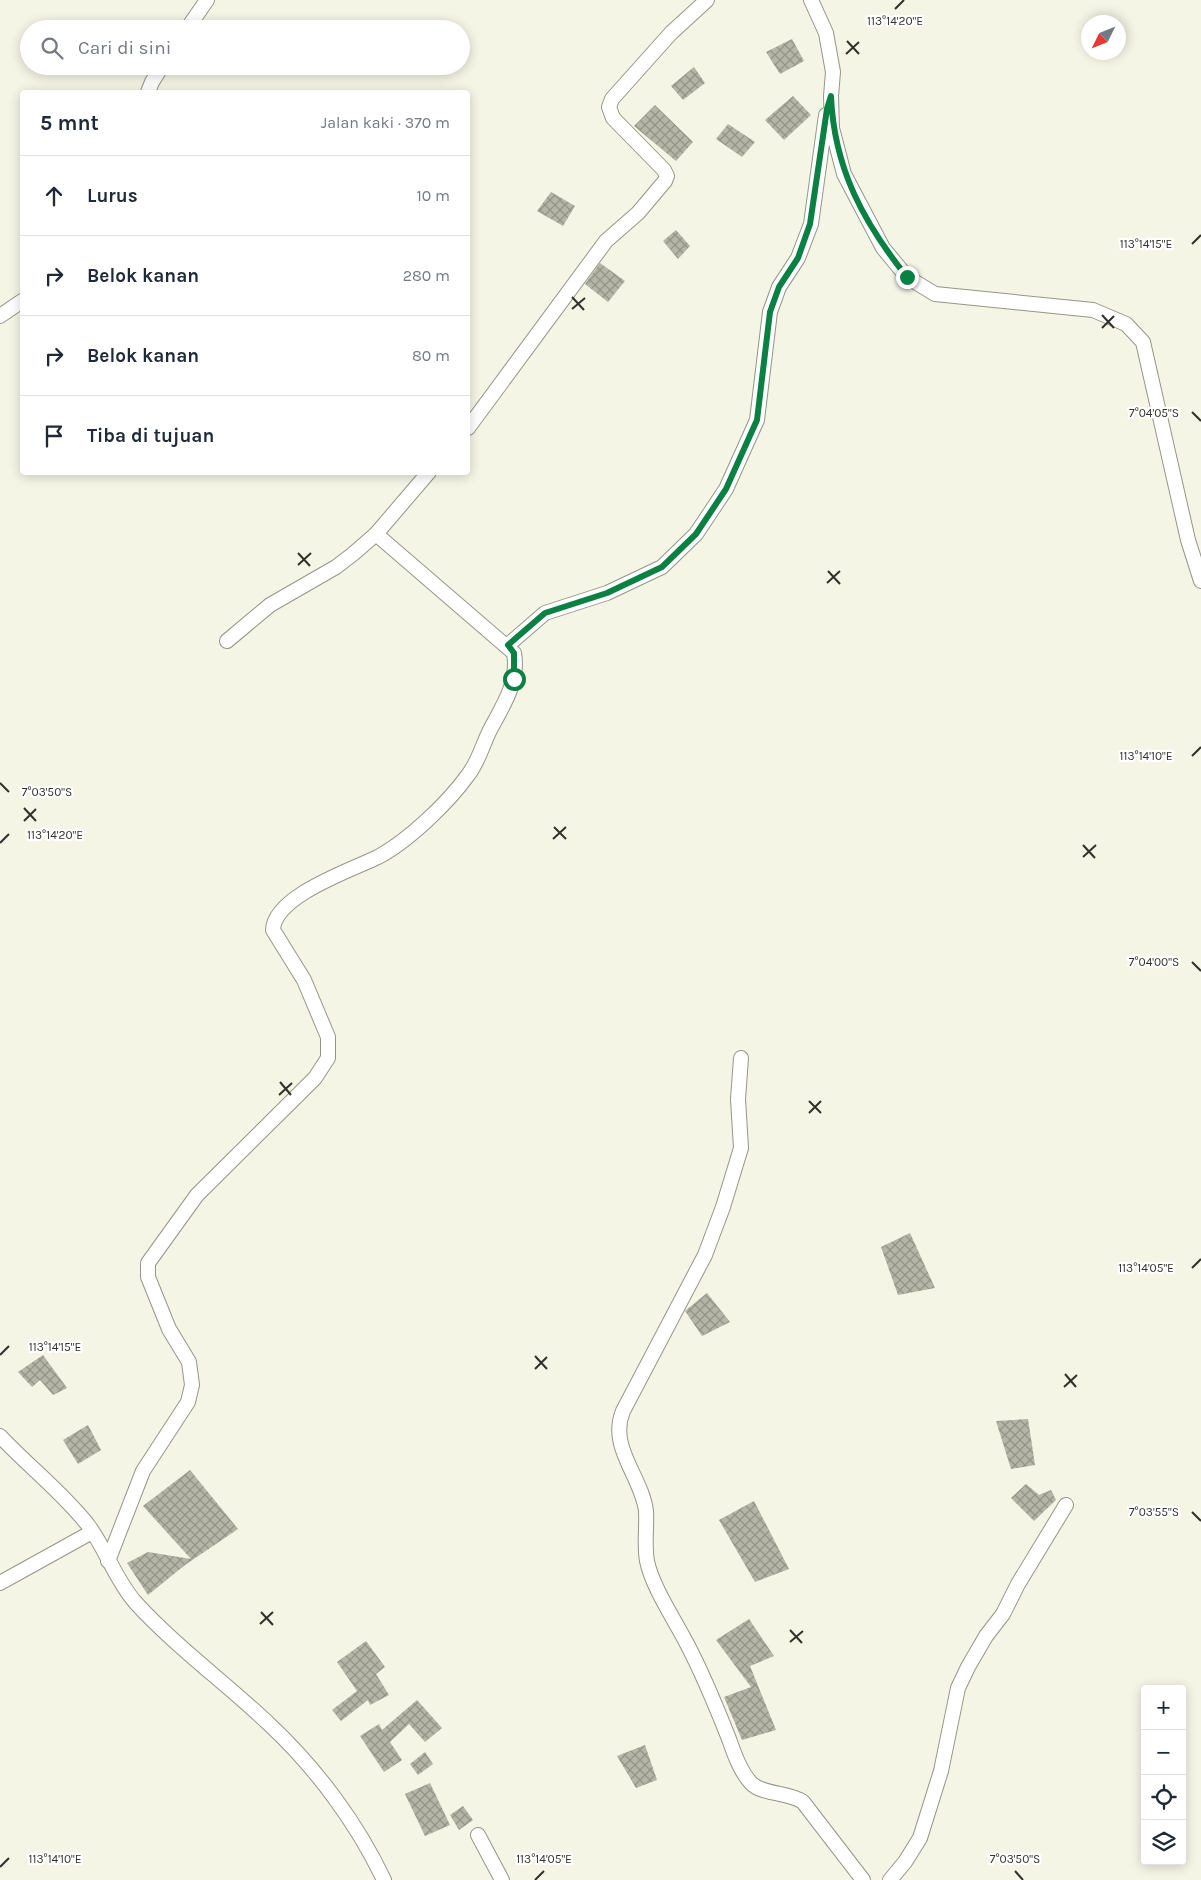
<!DOCTYPE html>
<html lang="id">
<meta charset="utf-8">
<style>
body{margin:0;font-family:Karla,sans-serif;background:#f2f2f3;color:#1f2937}
.controls{position:absolute;right:15px;bottom:15px;display:grid;overflow:hidden;border-radius:5px;box-shadow:0 2px 12px #0003}
.controls button{width:45px;height:45px;display:grid;place-items:center;padding:0;border:0;border-bottom:1px solid #e0e1e3;background:#fff;color:#1f2937;font:25px sans-serif}
.compass{position:absolute;left:1081px;top:15px;width:45px;height:45px;border-radius:50%;background:#fff;box-shadow:0 2px 12px #0003;rotate:227deg}
.stop{position:absolute;width:15px;height:15px;margin:-11px;border:4px solid #0b8043;border-radius:50%;background:#fff}
.stop.end{background:#0b8043;border-color:#fff;box-shadow:0 1px 5px #0008}
.list{margin:0;padding:0;list-style:none}
h2{display:flex;justify-content:space-between;align-items:center;height:65px;margin:0;padding:0 20px;font-size:21px}
h2 small{font-size:16px;font-weight:400;color:#747a83}
.list li{display:grid;grid-template-columns:32px 1fr auto;gap:15px;align-items:center;box-sizing:border-box;height:80px;padding:0 20px;border-top:1px solid #e0e1e3}
.list b{display:block;font-size:19px;white-space:nowrap}
.list em{font-size:16px;font-style:normal;color:#747a83}
.icon{flex:none;width:28px;height:28px;fill:none;stroke:currentColor;stroke-width:2;stroke-linecap:round;stroke-linejoin:round}
.map{position:relative;flex:none;width:1201px;height:1880px;overflow:hidden}
.search{position:absolute;background:#fff;box-shadow:0 2px 12px #0003;left:20px;top:20px;width:450px;height:55px;display:flex;align-items:center;gap:12px;box-sizing:border-box;padding:0 18px;border-radius:28px;color:#747a83;font-size:19px}
.panel{position:absolute;background:#fff;box-shadow:0 2px 12px #0003;left:20px;top:90px;width:450px;height:385px;border-radius:5px}
.map>svg:first-child{display:block}
.building{fill:url(#building-cross-hatch)}
.lines{fill:none;stroke-linecap:round;stroke-linejoin:round}
.minor-casing{stroke:#959687;stroke-width:16}
.minor{stroke:#fff;stroke-width:14}
.route{stroke:#0b8043;stroke-width:6}
.ticks{fill:none;stroke:#31312b;stroke-width:2}
.ticks-label{font-size:12px;text-anchor:middle;fill:#31312b;stroke:#fff;stroke-width:4.5;stroke-linejoin:round;paint-order:stroke}
</style>
<div class="map">
<svg width="1201" height="1880" viewBox="0 0 1201 1880">
<defs>
<pattern id="building-cross-hatch" width="8" height="8" patternUnits="userSpaceOnUse" patternTransform="scale(1.25)"><rect width="8" height="8" fill="#b4b5a6"/><path d="M0 0l8 8M0 8l8-8" fill="none" stroke="#939487"/></pattern>
</defs>
<rect width="100%" height="100%" fill="#f4f5e5"/>
<g class="building">
<path d="M792 39 804 61 780 74 766 52Z"/>
<path d="M694 67 705 83 683 100 671 86Z"/>
<path d="M793 96 811 115 784 140 765 120Z"/>
<path d="M655 105 693 142 676 161 634 126Z"/>
<path d="M728 124 755 142 742 157 716 139Z"/>
<path d="M551 192 575 206 563 226 537 211Z"/>
<path d="M676 230 690 246 678 259 663 241Z"/>
<path d="M600 263 625 281 608 302 585 284Z"/>
<path d="M910 1233 935 1288 898 1295 881 1247Z"/>
<path d="M707 1293 730 1322 702 1336 685 1311Z"/>
<path d="M43 1355 67 1388 53 1395 40 1380 32 1387 18 1372Z"/>
<path d="M1028 1419 1035 1465 1011 1469 996 1421Z"/>
<path d="M88 1425 101 1450 78 1464 63 1440Z"/>
<path d="M190 1470 238 1529 185 1565 148 1595 127 1563 148 1552 191 1559 143 1506Z"/>
<path d="M1026 1484 1039 1495 1051 1490 1056 1500 1034 1521 1011 1498Z"/>
<path d="M754 1501 789 1569 755 1582 719 1520Z"/>
<path d="M749 1619 774 1656 750 1666 776 1730 742 1740 724 1697 751 1687 716 1640Z"/>
<path d="M366 1641 385 1667 376 1674 389 1695 370 1705 368 1700 341 1721 332 1710 357 1691 337 1662Z"/>
<path d="M417 1700 442 1728 425 1742 409 1724 390 1742 402 1760 384 1772 360 1736 379 1724 382 1730Z"/>
<path d="M645 1745 657 1780 636 1788 617 1756Z"/>
<path d="M425 1752 433 1764 418 1775 410 1764Z"/>
<path d="M430 1783 450 1825 425 1836 405 1794Z"/>
<path d="M463 1806 473 1820 459 1830 450 1815Z"/>
</g>
<g class="lines">
<g class="minor-casing">
<g id="minor">
<path d="M811 0 826 33 833 72 831 96 832 128 844 174 883 248 907 277 935 294 1093 310 1126 324 1143 342 1188 540 1201 581"/>
<path d="M187 29 207 0"/>
<path d="M148 92 152 82 162 66"/>
<path d="M0 316 22 301"/>
<path d="M468 428 606 241 638 213 665 181 667 176 664 170 613 118 609 107 612 99 671 33 707 0"/>
<path d="M227 641 270 605 336 567 353 554 376 534 429 472"/>
<path d="M508 645 545 613 607 593 662 567 696 534 726 489 757 420 770 312 779 287 798 258 811 224 826 115"/>
<path d="M741 1058 738 1099 741 1148 723 1207 705 1255 623 1411C608 1447 642 1477 646 1511 647 1528 644 1545 647 1561 652 1586 674 1619 686 1642 703 1674 716 1706 729 1739 734 1753 740 1771 751 1783 762 1795 789 1792 803 1802L863 1880"/>
<path d="M0 1436C28 1466 62 1492 88 1525 106 1549 115 1579 135 1602 176 1647 226 1683 270 1725 316 1768 357 1823 384 1880"/>
<path d="M108 1561 143 1471 188 1402 192 1385 189 1362 169 1329 148 1277V1263L197 1195 315 1078 328 1058V1037L304 980 273 930C274 896 351 870 378 857 408 841 448 803 468 775 479 761 483 743 491 728 504 704 519 681 514 653L376 534"/>
<path d="M0 1583 92 1532"/>
<path d="M478 1835 502 1880"/>
<path d="M890 1880 905 1862 920 1838 941 1771 958 1688 968 1667 986 1636 1003 1614 1018 1584 1066 1505"/>
</g>
</g>
<use href="#minor" class="minor"/>
</g>
<g class="lines">
<path class="route" d="M514 679V653L508 645 545 613 607 593 662 567 696 534 726 489 757 420 770 312 779 287 798 258 810 224 827 109 831 96C834 168 863 222 907 277"/>
</g>
<path class="ticks" d="M895 9 904 0M847 41 859 54M846 54 859 42M1192 244 1201 235M572 297 584 310M572 309 585 298M1102 315 1114 328M1102 328 1114 316M1192 412 1201 421M298 553 310 566M298 565 311 553M828 571 840 584M827 583 840 571M1192 756 1201 747M0 783 9 792M24 808 36 821M24 821 36 809M554 827 566 839M553 839 566 827M0 843 9 834M1083 845 1095 858M1083 857 1096 845M1192 962 1201 971M280 1082 291 1095M279 1095 292 1083M809 1101 821 1113M809 1113 821 1101M1192 1268 1201 1259M0 1355 9 1346M535 1356 547 1369M535 1369 547 1357M1065 1374 1076 1387M1064 1387 1077 1375M1192 1512 1201 1521M261 1612 273 1625M260 1624 273 1612M790 1630 802 1643M790 1642 803 1631M0 1867 9 1858M1015 1871 1023 1880M535 1880 544 1871"/>
<g class="ticks-label">
<text x="895" y="25">113°14'20"E</text>
<text x="1146" y="248">113°14'15"E</text>
<text x="1154" y="417">7°04'05"S</text>
<text x="1146" y="760">113°14'10"E</text>
<text x="47" y="796">7°03'50"S</text>
<text x="55" y="839">113°14'20"E</text>
<text x="1154" y="966">7°04'00"S</text>
<text x="1146" y="1272">113°14'05"E</text>
<text x="55" y="1351">113°14'15"E</text>
<text x="1154" y="1516">7°03'55"S</text>
<text x="1015" y="1863">7°03'50"S</text>
<text x="55" y="1863">113°14'10"E</text>
<text x="544" y="1863">113°14'05"E</text>
</g>
</svg>
<div class="controls">
<button>+</button>
<button>−</button>
<button><svg class="icon" aria-label="locate" viewBox="0 0 24 24"><circle cx="12" cy="12" r="6"/><path d="M12 2v4M12 18v4M2 12h4M18 12h4"/></svg></button>
<button><svg class="icon" aria-label="layers" viewBox="0 0 24 24"><path d="M12 4l9 5-9 5-9-5zM3 14l9 5 9-5"/></svg></button>
</div>
<svg class="compass" viewBox="-18 -18 36 36"><path d="M0-13l5 13h-10z" fill="#e53935"/><path d="M0 13l5-13h-10z" fill="#747a83"/></svg>
<div class="stop" style="left:514px;top:679px"></div>
<div class="stop end" style="left:907px;top:277px"></div>
<div class="search"><svg class="icon" aria-label="search" viewBox="0 0 24 24"><circle cx="10" cy="10" r="6"/><path d="M15 15l6 6"/></svg>Cari di sini</div>
<section class="panel">
<h2>5 mnt<small>Jalan kaki · 370 m</small></h2>
<ul class="list">
<li><svg class="icon" aria-label="ahead" viewBox="0 0 24 24"><path d="M12 20V5M6 11l6-6 6 6"/></svg><div><b>Lurus</b></div><em>10 m</em></li>
<li><svg class="icon" aria-label="right" viewBox="0 0 24 24"><path d="M7 20v-9h11M14 6l5 5-5 5"/></svg><div><b>Belok kanan</b></div><em>280 m</em></li>
<li><svg class="icon" aria-label="right" viewBox="0 0 24 24"><path d="M7 20v-9h11M14 6l5 5-5 5"/></svg><div><b>Belok kanan</b></div><em>80 m</em></li>
<li><svg class="icon" aria-label="arrive" viewBox="0 0 24 24"><path d="M6 21V4h12l-3 4 3 4H6"/></svg><div><b>Tiba di tujuan</b></div></li>
</ul>
</section>
</div>
